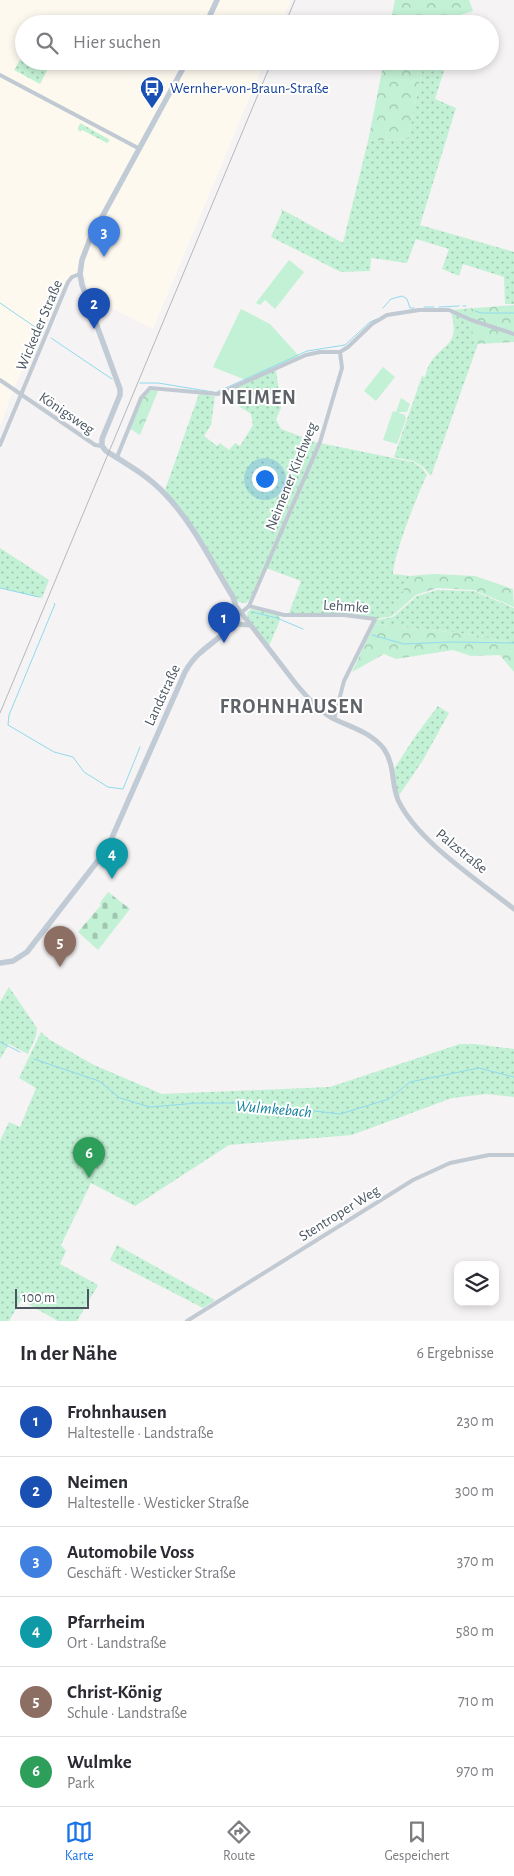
<!DOCTYPE html>
<html lang="de">
<meta charset="utf-8">
<style>
body{margin:0;font-family:"Alegreya Sans",sans-serif;background:#f2f2f3;color:#2b2b33}
.controls{position:absolute;right:15px;bottom:15px;display:grid;overflow:hidden;border-radius:10px;box-shadow:0 2px 8px #0003}
.controls button{width:45px;height:45px;display:grid;place-items:center;padding:0;border:0;border-bottom:1px solid #e1e1e2;background:#fff;color:#2b2b33;font:25px sans-serif}
.scale{position:absolute;left:15px;bottom:12px;width:74px;box-sizing:border-box;padding-left:5px;border:2px solid #4a5661;border-top:0;font-size:14px;line-height:18px;white-space:nowrap;color:#4a5661;-webkit-text-stroke:4px #fff;paint-order:stroke}
.you{position:absolute;left:264px;top:478px;width:18px;height:18px;margin:-12px;border:4px solid #fff;border-radius:50%;background:#1a73e8;box-shadow:0 0 0 8px #1a73e833}
.badge{display:grid;place-items:center;width:32px;height:32px;border-radius:50%;background:#1a73e8;color:#fff;font-size:16px;font-weight:700}
.pin{position:absolute;translate:-50% -41px;filter:drop-shadow(0 1px 2px #0008)}
.pin::after{content:'';position:absolute;top:26px;width:18px;height:15px;background:inherit;clip-path:polygon(0 0,100% 0,50% 100%)}
.list{margin:0;padding:0;list-style:none}
h2{display:flex;justify-content:space-between;align-items:center;height:65px;margin:0;padding:0 20px;font-size:21px}
h2 small{font-size:16px;font-weight:400;color:#7c7c81}
.list li{display:grid;grid-template-columns:32px 1fr auto;gap:15px;align-items:center;box-sizing:border-box;height:70px;padding:0 20px;border-top:1px solid #e1e1e2}
.list b{display:block;font-size:19px;white-space:nowrap}
.list p{margin:0;font-size:16px;white-space:nowrap;color:#7c7c81}
.list em{font-size:16px;font-style:normal;color:#7c7c81}
.icon{flex:none;width:28px;height:28px;fill:none;stroke:currentColor;stroke-width:2;stroke-linecap:round;stroke-linejoin:round}
.map{position:relative;flex:none;width:514px;height:1321px;overflow:hidden}
.search{position:absolute;background:#fff;box-shadow:0 2px 8px #0003;left:15px;right:15px;top:15px;height:55px;display:flex;align-items:center;gap:12px;box-sizing:border-box;padding:0 18px;border-radius:28px;color:#7c7c81;font-size:19px}
.sheet{height:485px;background:#fff}
nav{display:flex;justify-content:space-around;align-items:center;box-sizing:border-box;height:70px;border-top:1px solid #e1e1e2;background:#fff;font-size:14px;color:#7c7c81}
nav a{display:grid;justify-items:center;gap:2px}
nav .on{color:#1a73e8}
.map>svg:first-child{display:block}
.commercial{fill:#fdf9ef}
.grass{fill:url(#grass-dots)}
.forest{fill:url(#forest-crowns)}
.cemetery{fill:url(#cemetery-stones)}
.pitch{fill:#c3f1d5}
.lines{fill:none;stroke-linecap:round;stroke-linejoin:round}
.stream{stroke:#90daee;stroke-width:1}
.minor{stroke:#c1cad2;stroke-width:4}
.tertiary{stroke:#c1cad2;stroke-width:5}
.secondary{stroke:#c1cbd6;stroke-width:5.5}
.rail{stroke:#b5b8bd;stroke-width:1}
.labels{text-anchor:middle;stroke-width:4;stroke-linejoin:round;paint-order:stroke}
.transit-label{font-size:15px;fill:#164399;stroke:#fff;text-anchor:start}
.street-label{font-size:15px;fill:#4a5661;stroke:#fff}
.water-label{font-size:16px;font-style:italic;fill:#0c7c9b;stroke:#fff}
.district-label{font-size:20px;font-weight:bold;letter-spacing:1px;fill:#5f6368;stroke:#fff}
</style>
<div class="map">
<svg width="514" height="1321" viewBox="0 0 514 1321">
<defs>
<pattern id="grass-dots" width="8" height="8" patternUnits="userSpaceOnUse" patternTransform="scale(1.25)"><rect width="8" height="8" fill="#c3f1d5"/><path d="M2 2h.1M6 6h.1" fill="none" stroke="#a0c6b0" stroke-width="1.8" stroke-linecap="round"/></pattern>
<pattern id="forest-crowns" width="20" height="18" patternUnits="userSpaceOnUse" patternTransform="scale(1.25)"><rect width="20" height="18" fill="#c3f1d5"/><path d="M2 6a3 3 0 1 1 6 0M12 15a3 3 0 1 1 6 0" fill="none" stroke="#a0c6b0"/></pattern>
<pattern id="cemetery-stones" width="16" height="16" patternUnits="userSpaceOnUse" patternTransform="scale(1.25)"><rect width="16" height="16" fill="#c3f1d5"/><path d="M2 7V4a2 2 0 0 1 4 0v3zM10 15v-3a2 2 0 0 1 4 0v3z" fill="#a0c6b0"/></pattern>
</defs>
<rect width="100%" height="100%" fill="#f5f3f3"/>
<path class="commercial" d="M0 0H291L281 24H24V61H265L153 329 109 307 95 311 84 275H79L55 293 11 396 0 427Z"/>
<g class="grass">
<path d="M24 53V61H52L40 84 14 70Z"/>
<path d="M424 61H447L435 99 456 108 420 225 514 252V304H505L504 277 463 264 459 276 442 269 449 249 416 239 407 263 371 258 370 271 341 272 271 237 282 212 281 209 343 243 368 141 408 138Z"/>
<path d="M80 123 110 140 107 143 82 130 80 132 78 129Z"/>
<path d="M451 312 470 321 469 325 478 344 431 476 423 467 413 461 394 457 422 376 425 377C426 373 427 369 429 365 442 342 461 348 451 312Z"/>
<path d="M276 370 281 408 276 419 281 429 318 443 250 599 246 603 238 602 182 510 165 490 199 394 215 396 211 425 204 436 217 446 220 443 229 450 235 443 240 446 253 425 251 414 226 398 224 393Z"/>
<path d="M320 443 413 462 422 468 427 475C417 495 394 554 393 574L410 576 392 616 376 619 289 613 301 581 266 568Z"/>
<path d="M0 548 49 580 42 598 0 588Z"/>
<path d="M437 590 474 591 514 608V644L476 635 374 624 376 620 393 617 417 596Z"/>
<path d="M251 609 279 614 280 620 269 646 248 618 247 613Z"/>
<path d="M438 706 449 713 423 760 398 797 394 769 416 735Z"/>
<path d="M9 987 37 1028 36 1036 28 1054 9 1044 0 1059V1002Z"/>
<path d="M41 1032 50 1040 94 1065 162 1094 330 1087 460 1044H475L514 1049V1097L486 1094 452 1098 352 1135 229 1145 135 1206 91 1183 61 1245 66 1251 60 1264 98 1285 77 1321H58L21 1300 9 1321H0V1141L9 1122 20 1127 36 1088 19 1078Z"/>
<path d="M117 1245 215 1300 203 1308 110 1260Z"/>
</g>
<g class="forest">
<path d="M395 0H469L473 11 432 24H390Z"/>
<path d="M384 61H424L408 138 368 141Z"/>
<path d="M514 305V333L471 319 451 310Z"/>
<path d="M470 321 514 334V342L478 344 469 325Z"/>
<path d="M151 390 158 391 140 435 129 428 144 395Z"/>
<path d="M433 574 475 576 513 589 514 607 474 590 437 588 416 595 392 616 410 576Z"/>
<path d="M374 624 476 635 514 644V672L500 655 471 656 453 650 396 659 384 654 352 672Z"/>
</g>
<path class="cemetery" d="M108 892 130 909 98 950 78 932 101 905 100 903Z"/>
<g class="pitch">
<path d="M289 260 304 272 275 309 265 300 260 305 256 303Z"/>
<path d="M241 309 270 324 299 356 246 380 213 367Z"/>
<path d="M383 367 395 377 376 401 364 391Z"/>
<path d="M401 398 410 404 407 412H399V413L405 415 406 419 397 444 383 440 393 411 396 412Z"/>
</g>
<g class="lines">
<g class="stream">
<path d="M0 303 38 329"/>
<path d="M463 306H466"/>
<path d="M424 307H434"/>
<path d="M439 307 459 306"/>
<path d="M383 308 391 299 402 296 407 299 410 308H414"/>
<path d="M475 311 481 313H514"/>
<path d="M51 338 112 379"/>
<path d="M140 383H158L213 392"/>
<path d="M217 392 307 351 345 345 370 322 377 319"/>
<path d="M0 588 39 597"/>
<path d="M54 603 55 604 9 715 8 725 54 752 73 757 84 772 108 787 123 789 140 747"/>
<path d="M252 612 277 618 303 629"/>
<path d="M372 635 404 644 450 642 514 643"/>
<path d="M0 1042 20 1052"/>
<path d="M34 1059 99 1081 120 1098 150 1107 197 1103H246L340 1114 389 1099 410 1082 479 1068 514 1077"/>
</g>
<g class="minor">
<path d="M0 75 138 148"/>
<path d="M0 380 95 445 102 446"/>
<path d="M0 445 68 282 72 277 80 274"/>
<path d="M117 457 141 398 150 388 218 394 306 355 320 352H340L348 347 372 324 387 315 419 310H449L471 320 514 334"/>
<path d="M249 606 284 615H344L375 619 344 681 334 719"/>
<path d="M241 613 249 606 320 442 342 368 340 352"/>
<path d="M187 1321 413 1180 450 1163 489 1155H514"/>
</g>
<g class="tertiary">
<path d="M236 606 296 684C306 696 318 710 332 718 350 727 371 732 384 749 395 765 391 783 398 800 417 841 478 880 514 909"/>
<path d="M233 624 250 625"/>
</g>
<g class="secondary">
<path d="M206 24 217 0"/>
<path d="M0 963 13 961 27 952 100 858 110 842 185 672C189 665 194 658 200 653 218 636 245 626 233 597 212 563 193 523 165 494 148 476 127 464 106 451L102 446V439L120 395V389L82 285 80 274 82 260 90 239 187 61"/>
</g>
<g class="rail">
<path d="M285 24 295 0"/>
<path d="M0 713 272 61"/>
</g>
</g>
<defs>
<g id="bus-pin" transform="scale(1.25)"><path d="M0 17L-7.5 6A9.5 9.5 0 1 1 7.5 6Z" fill="#1a4fb4" stroke="#fff"/><path d="M-5-6H5V4H4V6H2V4H-2V6H-4V4H-5ZM-3.5-4V0h7V-4ZM-3.5 1.2v1.5H-2V1.2ZM2 1.2v1.5H3.5V1.2Z" fill="#fff"/></g>
</defs>
<g fill-rule="evenodd">
<use href="#bus-pin" x="152" y="88"/>
</g>
<g class="labels">
<g class="transit-label">
<text x="170" y="93">Wernher-von-Braun-Straße</text>
</g>
<g class="street-label">
<text transform="translate(39 325) rotate(-67)" y="5">Wickeder Straße</text>
<text transform="translate(67 413) rotate(34)" y="5">Königsweg</text>
<text transform="translate(291 476) rotate(-68)" y="5">Neimener Kirchweg</text>
<text transform="translate(346 606) rotate(4)" y="5">Lehmke</text>
<text transform="translate(162 695) rotate(-65)" y="5">Landstraße</text>
<text transform="translate(462 851) rotate(39)" y="5">Palzstraße</text>
<text transform="translate(339 1213) rotate(-32)" y="5">Stentroper Weg</text>
</g>
<g class="water-label">
<text transform="translate(274 1108) rotate(5)" y="6">Wulmkebach</text>
</g>
<g class="district-label">
<text x="259" y="404">NEIMEN</text>
<text x="292" y="713">FROHNHAUSEN</text>
</g>
</g>
</svg>
<div class="controls">
<button><svg class="icon" aria-label="layers" viewBox="0 0 24 24"><path d="M12 4l9 5-9 5-9-5zM3 14l9 5 9-5"/></svg></button>
</div>
<div class="scale">100 m</div>
<div class="you"></div>
<div class="pin badge" style="left:224px;top:643px;background:#1a4fb4">1</div>
<div class="pin badge" style="left:94px;top:329px;background:#1a4fb4">2</div>
<div class="pin badge" style="left:104px;top:257px;background:#3f7fe0">3</div>
<div class="pin badge" style="left:112px;top:879px;background:#0f9aa8">4</div>
<div class="pin badge" style="left:60px;top:967px;background:#8d6e63">5</div>
<div class="pin badge" style="left:89px;top:1178px;background:#2e9e5b">6</div>
<div class="search"><svg class="icon" aria-label="search" viewBox="0 0 24 24"><circle cx="10" cy="10" r="6"/><path d="M15 15l6 6"/></svg>Hier suchen</div>
</div>
<section class="sheet">
<h2>In der Nähe<small>6 Ergebnisse</small></h2>
<ul class="list">
<li><span class="badge" style="background:#1a4fb4">1</span><div><b>Frohnhausen</b><p>Haltestelle · Landstraße</p></div><em>230 m</em></li>
<li><span class="badge" style="background:#1a4fb4">2</span><div><b>Neimen</b><p>Haltestelle · Westicker Straße</p></div><em>300 m</em></li>
<li><span class="badge" style="background:#3f7fe0">3</span><div><b>Automobile Voss</b><p>Geschäft · Westicker Straße</p></div><em>370 m</em></li>
<li><span class="badge" style="background:#0f9aa8">4</span><div><b>Pfarrheim</b><p>Ort · Landstraße</p></div><em>580 m</em></li>
<li><span class="badge" style="background:#8d6e63">5</span><div><b>Christ-König</b><p>Schule · Landstraße</p></div><em>710 m</em></li>
<li><span class="badge" style="background:#2e9e5b">6</span><div><b>Wulmke</b><p>Park</p></div><em>970 m</em></li>
</ul>
</section>
<nav>
<a class="on"><svg class="icon" aria-label="map" viewBox="0 0 24 24"><path d="M3 6l6-2 6 2 6-2v14l-6 2-6-2-6 2zM9 4v14M15 6v14"/></svg>Karte</a>
<a><svg class="icon" aria-label="directions" viewBox="0 0 24 24"><path d="M12 3l9 9-9 9-9-9zM9 14v-3h6M13 9l2 2-2 2"/></svg>Route</a>
<a><svg class="icon" aria-label="saved" viewBox="0 0 24 24"><path d="M7 4h10v16l-5-4-5 4z"/></svg>Gespeichert</a>
</nav>
